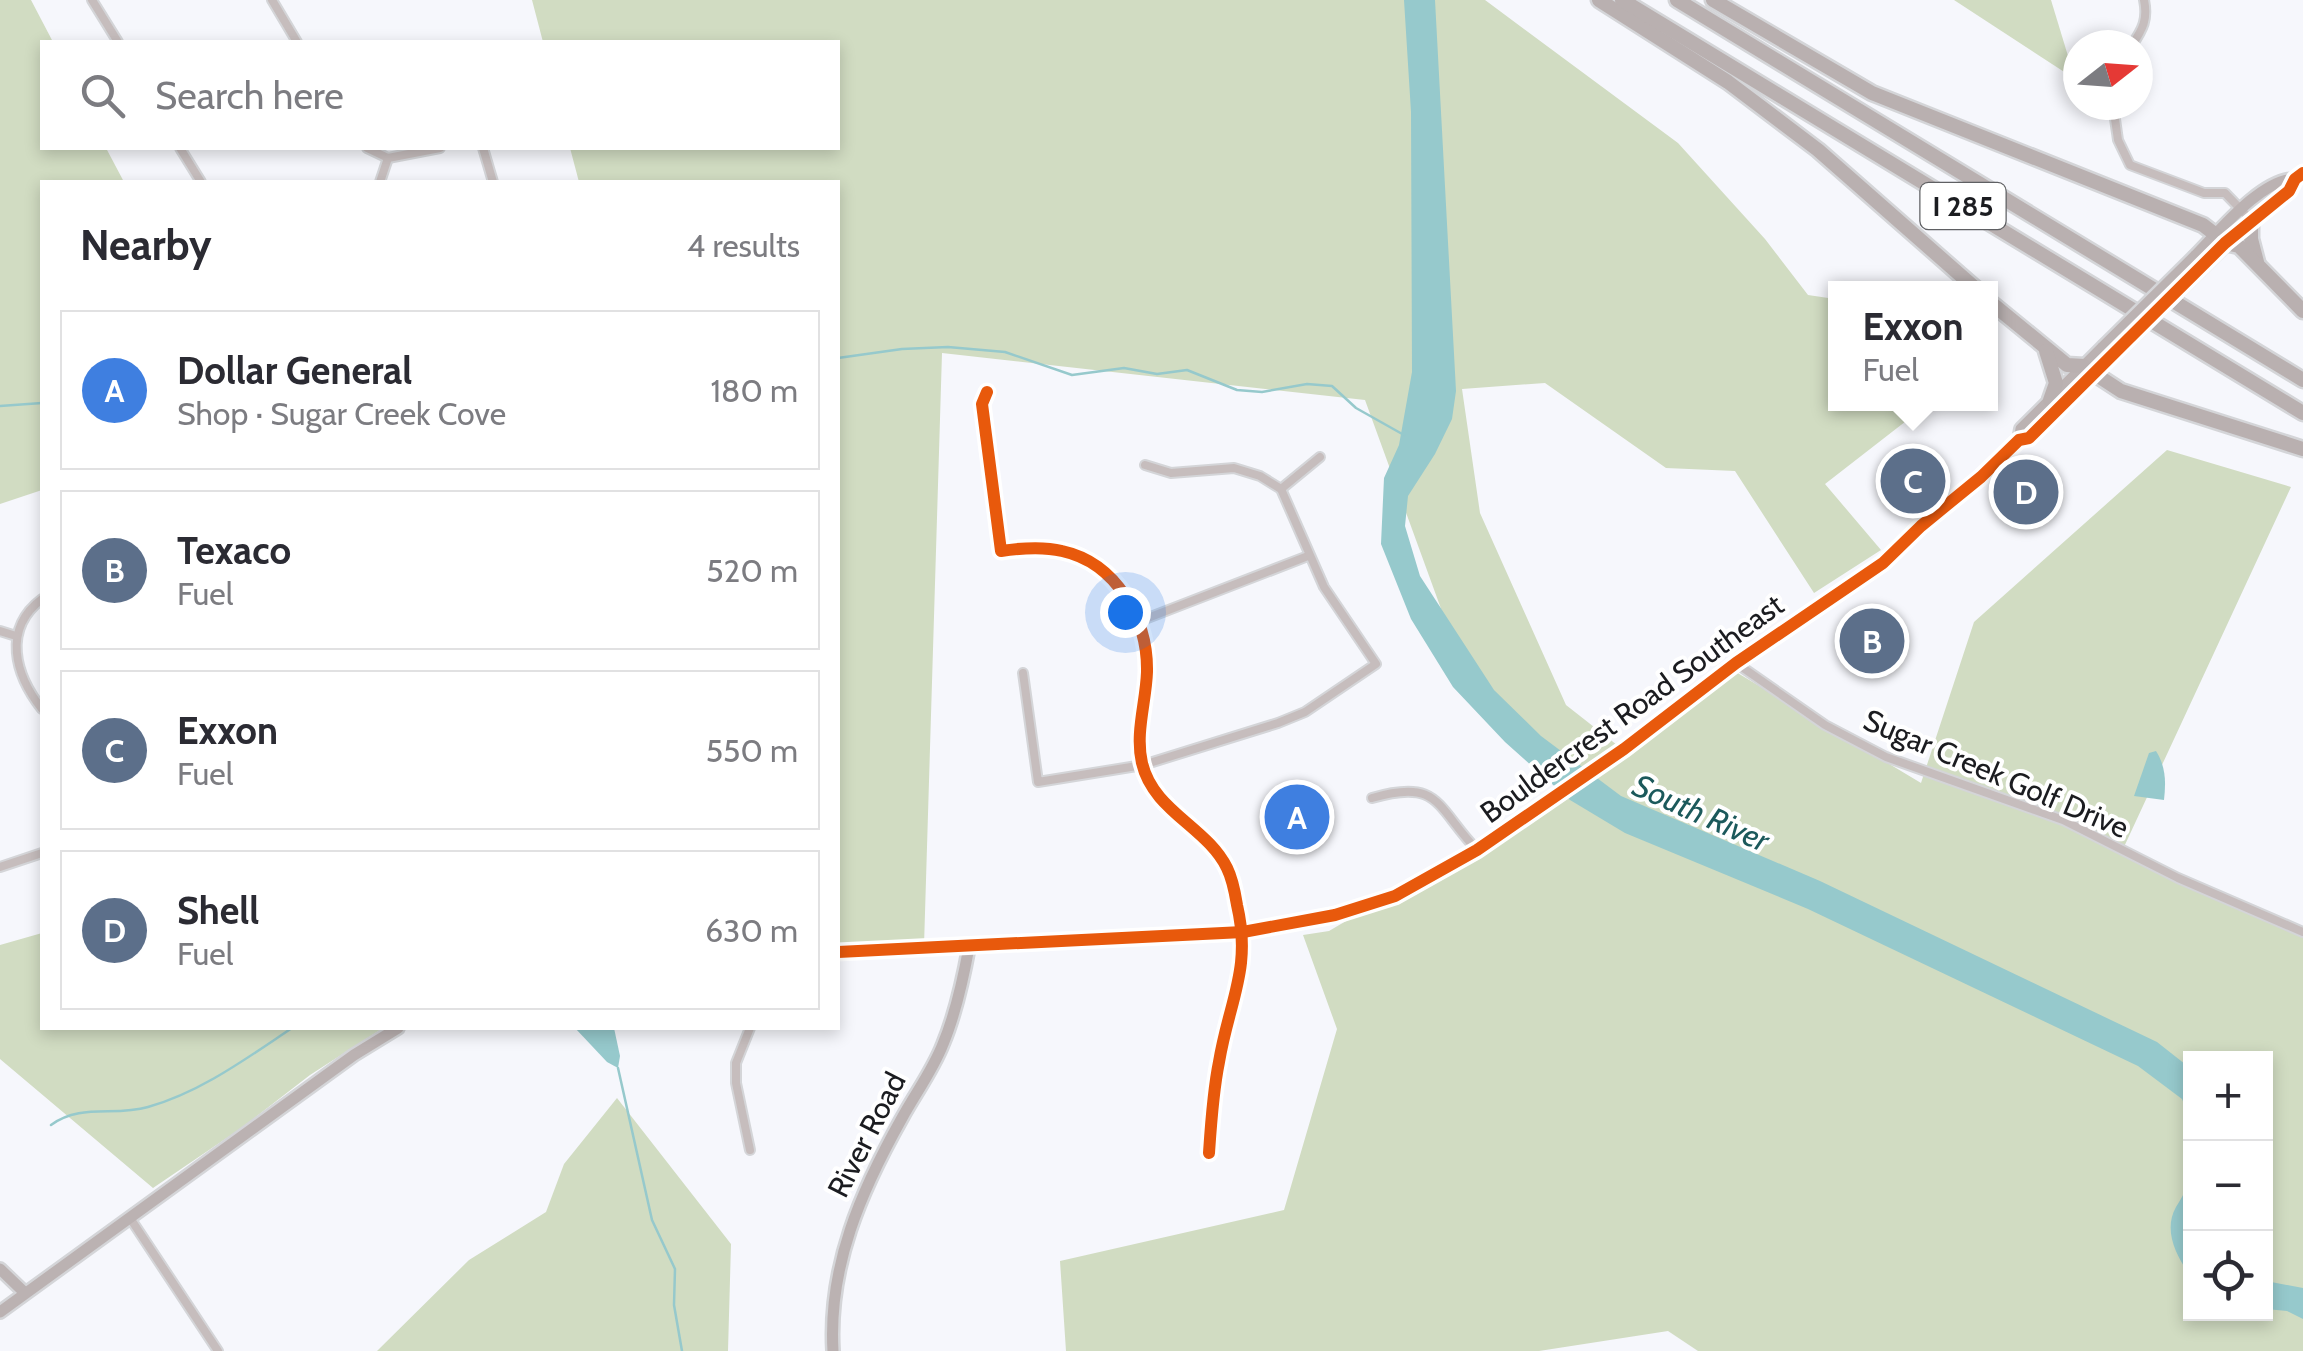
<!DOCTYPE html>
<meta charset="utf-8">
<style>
body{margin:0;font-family:Cabin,sans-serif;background:#f7f7f7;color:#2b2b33}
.controls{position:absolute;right:30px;bottom:30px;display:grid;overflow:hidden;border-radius:0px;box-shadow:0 5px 15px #0003}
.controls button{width:90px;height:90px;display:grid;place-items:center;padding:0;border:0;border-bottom:2px solid #e1e1e2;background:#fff;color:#2b2b33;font:50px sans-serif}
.compass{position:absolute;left:2063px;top:30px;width:90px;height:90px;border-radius:50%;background:#fff;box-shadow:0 5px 15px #0003;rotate:73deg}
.you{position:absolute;left:1125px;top:612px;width:35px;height:35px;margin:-25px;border:8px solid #fff;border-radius:50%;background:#1a73e8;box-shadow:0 0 0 15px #1a73e833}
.badge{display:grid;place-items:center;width:65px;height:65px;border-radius:50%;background:#111827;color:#fff;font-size:32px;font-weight:700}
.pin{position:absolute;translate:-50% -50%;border:5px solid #fff;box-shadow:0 2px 10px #0006}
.popup{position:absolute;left:1828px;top:281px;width:170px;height:130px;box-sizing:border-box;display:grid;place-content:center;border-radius:0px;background:#fff;filter:drop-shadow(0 2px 8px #0005);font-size:32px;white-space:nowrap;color:#7c7c81}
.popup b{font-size:38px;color:#2b2b33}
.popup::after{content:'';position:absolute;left:50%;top:100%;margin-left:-20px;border:20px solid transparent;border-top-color:#fff}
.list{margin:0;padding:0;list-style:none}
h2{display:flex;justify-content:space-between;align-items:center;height:130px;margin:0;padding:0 40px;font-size:42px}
h2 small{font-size:32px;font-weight:400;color:#7c7c81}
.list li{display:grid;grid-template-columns:65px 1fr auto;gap:30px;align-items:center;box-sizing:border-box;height:160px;margin:0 20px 20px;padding:0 20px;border:2px solid #e1e1e2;border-radius:0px}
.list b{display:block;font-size:38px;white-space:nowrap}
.list p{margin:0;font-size:32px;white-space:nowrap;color:#7c7c81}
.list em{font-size:32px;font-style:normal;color:#7c7c81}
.icon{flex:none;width:55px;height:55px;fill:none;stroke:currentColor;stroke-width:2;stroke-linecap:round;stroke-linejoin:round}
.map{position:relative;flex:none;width:2303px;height:1351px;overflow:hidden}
.search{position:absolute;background:#fff;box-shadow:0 5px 15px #0003;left:40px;top:40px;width:800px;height:110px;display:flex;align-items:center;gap:25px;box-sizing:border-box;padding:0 35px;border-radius:0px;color:#7c7c81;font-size:38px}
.panel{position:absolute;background:#fff;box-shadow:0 5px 15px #0003;left:40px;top:180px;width:800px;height:850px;border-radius:0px}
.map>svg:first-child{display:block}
.forest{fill:#d1dcc2;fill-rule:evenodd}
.water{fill:#96c9cc}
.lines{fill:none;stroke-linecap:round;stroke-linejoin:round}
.stream{stroke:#96c9cc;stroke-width:2.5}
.street-casing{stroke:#d4d5d8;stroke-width:12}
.secondary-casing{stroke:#d4d5d8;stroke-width:16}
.highway-casing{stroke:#d4d5d8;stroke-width:19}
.street{stroke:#c6bdbd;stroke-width:8}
.secondary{stroke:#bbb2b2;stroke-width:11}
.highway{stroke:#b9b0b0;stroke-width:14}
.secondary-bridge-casing{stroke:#d4d5d8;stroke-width:16;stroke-linecap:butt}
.secondary-bridge{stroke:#bbb2b2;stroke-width:11}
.cycleway-casing{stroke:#fff;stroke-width:19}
.cycleway{stroke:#e8590c;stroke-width:12}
.labels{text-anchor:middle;stroke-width:8;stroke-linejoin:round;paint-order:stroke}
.shield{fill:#fff;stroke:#5f6063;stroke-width:2.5}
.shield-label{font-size:28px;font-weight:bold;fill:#1b1c20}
.street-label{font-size:30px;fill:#1b1c20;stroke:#fff}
.water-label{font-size:32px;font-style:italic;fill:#1b595b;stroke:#fff}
</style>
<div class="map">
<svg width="2303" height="1351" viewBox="0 0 2303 1351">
<rect width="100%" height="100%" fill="#f6f7fc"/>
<g class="forest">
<path d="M0 0H31L53 42H42V148H106L124 182H42V490L0 504Z"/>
<path d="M532 0H1485L1678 143 1765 239 1808 295 1835 299 1836 404H1928L1825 484 1881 550 1814 593 1735 471 1666 468 1545 383 1462 389 1480 513 1566 705 1617 745 1726 666 1921 783 1974 622 2167 450 2291 487 2123 849 2303 930V1351H1698L1668 1331 1539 1351H1066L1060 1261 1284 1210 1337 1029 1303 935 1329 931 1563 794 1475 702 1365 400 942 353 924 946 838 949V182H579L570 148H838V42H543ZM2190 1058H2266V1314H2190Z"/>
<path d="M1954 0H2051L2075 79Z"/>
<path d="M42 933V1028H383L310 1075 240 1129 153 1188 0 1059V945Z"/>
<path d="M617 1098 731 1244 728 1351H377L469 1260 546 1212 564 1164Z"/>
</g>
<g class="water">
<path d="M1404 0H1435L1456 391 1452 419 1435 454 1408 496 1405 526 1420 576 1494 690 1541 736 1621 796 1820 881 2157 1042 2190 1068V1118L2182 1099 2138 1066 1808 909 1625 833 1570 800 1505 742 1453 687 1411 619 1381 544 1384 478 1399 445 1412 372 1411 112Z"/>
<path d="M2156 751C2166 767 2166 782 2164 800L2134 796 2149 753Z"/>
<path d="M575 1028H614L620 1056 618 1068 607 1062Z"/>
<path d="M2190 1178V1275C2176 1256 2163 1230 2176 1207 2182 1197 2187 1190 2190 1178Z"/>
<path d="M2266 1281 2303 1288V1319L2287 1311 2266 1309Z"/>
</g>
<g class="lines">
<g class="stream">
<path d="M838 358 902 349 948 347 1005 352 1072 375 1124 368 1157 374 1187 370 1237 390 1262 392 1307 384 1332 386 1356 408 1404 435"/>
<path d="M0 406 42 403"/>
<path d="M618 1068 652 1220 675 1269 674 1305 682 1351"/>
<path d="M51 1125C81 1103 114 1117 148 1107 201 1092 247 1058 292 1028"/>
</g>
<g class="street-casing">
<g id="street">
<path d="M92 0 118 42"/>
<path d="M272 0 297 42"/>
<path d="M2132 45C2143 29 2148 19 2144 0"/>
<path d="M2113 105 2118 140 2130 165 2204 193H2225L2251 220"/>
<path d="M180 148 201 182"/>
<path d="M367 148 388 158 440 148"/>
<path d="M483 148 493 182"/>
<path d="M380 182 388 158"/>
<path d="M987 392 982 404 1001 551C1021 548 1042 546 1062 551 1117 563 1148 620 1147 672 1146 702 1135 733 1142 763 1153 811 1207 827 1227 868 1233 880 1235 893 1237 905 1252 969 1229 1001 1219 1062 1213 1091 1211 1123 1209 1153"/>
<path d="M1281 489 1320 457"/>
<path d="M42 599C2 629 15 675 42 709"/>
<path d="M1140 621 1308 556"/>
<path d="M0 631 16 636"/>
<path d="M1736 663 1825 725 1886 757 2063 820 2178 878 2303 932"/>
<path d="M1023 673 1038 782 1143 765 1278 723 1305 712 1376 664 1324 587 1281 489 1260 476 1234 468 1171 473 1145 465"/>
<path d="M1372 798C1440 778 1436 807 1477 850"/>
<path d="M0 867 42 853"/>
<path d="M750 1028 736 1063V1083L750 1150"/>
<path d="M130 1218 218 1351"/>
</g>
</g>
<g class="secondary-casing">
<g id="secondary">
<path d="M2195 256C2219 232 2261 179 2295 179"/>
<path d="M2206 264 2251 220 2289 191 2295 179 2303 173"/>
<path d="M2019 440 2021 429 2103 347"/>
<path d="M838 952 1243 932 1335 915 1395 896 1477 850 1624 749 1736 663 1883 563 1921 526 1981 477 2019 440 2029 438 2112 357"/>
<path d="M0 1269 25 1293"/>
<path d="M0 1312 354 1055 398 1028"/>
<path d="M833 1351C828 1266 861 1191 902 1118 915 1094 933 1070 943 1044 956 1013 963 980 969 947"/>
</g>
</g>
<g class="highway-casing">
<g id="highway">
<path d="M1599 0 1728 82 1818 150 1975 288"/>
<path d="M1622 0 2303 413"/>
<path d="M1677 0 2303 380"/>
<path d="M1713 0 1872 93 2203 225 2216 235"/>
<path d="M2251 220V239L2257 262"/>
<path d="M2225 243 2239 246 2303 311"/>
<path d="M1990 302 2067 365 2084 366"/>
<path d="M2046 351 2056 383 2050 400"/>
<path d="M2095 374 2121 391 2303 449"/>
</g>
</g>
<use href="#street" class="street"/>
<use href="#secondary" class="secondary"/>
<use href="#highway" class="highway"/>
<g class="secondary-bridge-casing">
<g id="secondary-bridge">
<path d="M2103 347 2195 256"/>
<path d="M2112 357 2206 264"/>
</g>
</g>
<use href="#secondary-bridge" class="secondary-bridge"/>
<g class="cycleway-casing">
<g id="cycleway">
<path d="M987 392 982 404 1001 551C1021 548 1042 546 1062 551 1117 563 1148 620 1147 672 1146 702 1135 733 1142 763 1153 811 1207 827 1227 868 1233 880 1235 893 1237 905 1252 969 1229 1001 1219 1062 1213 1091 1211 1123 1209 1153"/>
<path d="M838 952 1243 932 1335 915 1395 896 1477 850 1624 749 1736 663 1883 563 1921 526 1981 477 2019 440 2029 438 2225 243 2289 191 2295 179 2303 173"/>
</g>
</g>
<use href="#cycleway" class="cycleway"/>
</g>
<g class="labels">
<rect class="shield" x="1920.5" y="183" width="85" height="46" rx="8"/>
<g class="shield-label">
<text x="1963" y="216">I 285</text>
</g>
<g class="street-label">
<text transform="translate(1632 709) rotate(-36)" y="10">Bouldercrest Road Southeast</text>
<text transform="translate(1996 774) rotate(23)" y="10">Sugar Creek Golf Drive</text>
<text transform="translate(867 1135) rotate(-63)" y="10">River Road</text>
</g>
<g class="water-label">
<text transform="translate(1701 813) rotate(24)" y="11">South River</text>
</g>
</g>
</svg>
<div class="controls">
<button>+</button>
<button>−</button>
<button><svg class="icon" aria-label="locate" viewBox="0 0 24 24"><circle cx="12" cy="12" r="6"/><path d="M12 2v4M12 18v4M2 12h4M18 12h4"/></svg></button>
</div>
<svg class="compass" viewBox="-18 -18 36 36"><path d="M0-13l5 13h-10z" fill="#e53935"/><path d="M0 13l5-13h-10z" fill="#7c7c81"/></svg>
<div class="you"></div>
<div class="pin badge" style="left:1297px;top:817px;background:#3f7fe0">A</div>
<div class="pin badge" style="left:1872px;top:641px;background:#5c6f8a">B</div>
<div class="pin badge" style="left:1913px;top:481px;background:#5c6f8a">C</div>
<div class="popup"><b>Exxon</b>Fuel</div>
<div class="pin badge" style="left:2026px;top:492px;background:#5c6f8a">D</div>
<div class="search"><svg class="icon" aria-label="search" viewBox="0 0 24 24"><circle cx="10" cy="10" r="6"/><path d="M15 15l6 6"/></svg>Search here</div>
<section class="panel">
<h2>Nearby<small>4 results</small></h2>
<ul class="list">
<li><span class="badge" style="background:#3f7fe0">A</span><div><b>Dollar General</b><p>Shop · Sugar Creek Cove</p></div><em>180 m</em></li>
<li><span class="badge" style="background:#5c6f8a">B</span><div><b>Texaco</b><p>Fuel</p></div><em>520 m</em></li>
<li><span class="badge" style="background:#5c6f8a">C</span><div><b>Exxon</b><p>Fuel</p></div><em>550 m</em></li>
<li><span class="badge" style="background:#5c6f8a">D</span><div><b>Shell</b><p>Fuel</p></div><em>630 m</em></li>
</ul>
</section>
</div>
